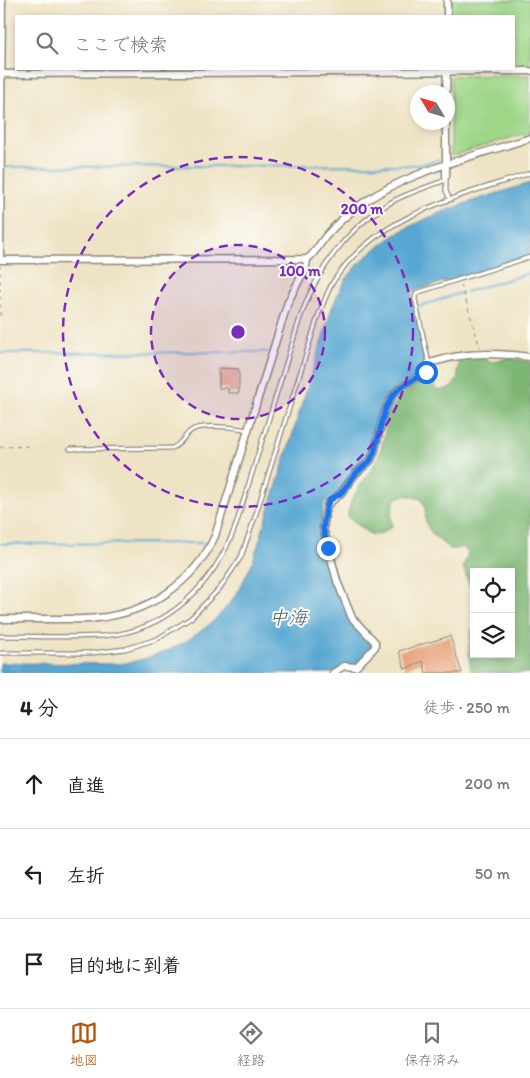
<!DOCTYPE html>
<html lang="ja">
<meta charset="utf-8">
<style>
body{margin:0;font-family:Itim,"Klee One",sans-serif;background:#f2f2f2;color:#202124}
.controls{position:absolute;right:15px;bottom:15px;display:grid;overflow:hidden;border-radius:0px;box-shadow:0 2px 8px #0003}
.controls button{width:45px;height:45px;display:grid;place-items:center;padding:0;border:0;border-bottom:1px solid #e0e0e0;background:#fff;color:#202124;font:25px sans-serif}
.compass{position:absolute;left:410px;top:85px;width:45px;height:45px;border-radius:50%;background:#fff;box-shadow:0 2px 8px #0003;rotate:308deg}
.stop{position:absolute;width:15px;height:15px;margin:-11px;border:4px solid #1a73e8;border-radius:50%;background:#fff}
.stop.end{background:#1a73e8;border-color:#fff;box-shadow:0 1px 5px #0008}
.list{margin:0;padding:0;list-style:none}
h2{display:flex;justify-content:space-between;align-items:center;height:65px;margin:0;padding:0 20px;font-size:21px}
h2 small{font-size:16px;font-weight:400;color:#757577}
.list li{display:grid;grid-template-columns:32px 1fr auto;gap:15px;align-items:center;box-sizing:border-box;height:90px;padding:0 20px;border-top:1px solid #e0e0e0}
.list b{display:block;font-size:19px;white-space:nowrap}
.list em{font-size:16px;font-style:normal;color:#757577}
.icon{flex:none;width:28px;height:28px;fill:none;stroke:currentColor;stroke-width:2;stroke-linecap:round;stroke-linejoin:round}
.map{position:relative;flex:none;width:530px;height:673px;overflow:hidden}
.search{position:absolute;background:#fff;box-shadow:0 2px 8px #0003;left:15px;right:15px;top:15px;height:55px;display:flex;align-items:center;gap:12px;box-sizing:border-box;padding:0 18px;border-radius:0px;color:#757577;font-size:19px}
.sheet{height:335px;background:#fff}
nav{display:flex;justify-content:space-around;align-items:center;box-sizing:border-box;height:70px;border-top:1px solid #e0e0e0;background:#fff;font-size:14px;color:#757577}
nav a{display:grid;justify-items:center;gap:2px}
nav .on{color:#b45309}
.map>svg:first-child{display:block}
.green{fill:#9ed688;stroke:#64805a}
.forest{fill:#7eb774;stroke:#547150}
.water{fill:#59a7d2;stroke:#42697e}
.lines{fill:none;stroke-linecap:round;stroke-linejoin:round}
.stream{stroke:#59a7d2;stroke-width:2}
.building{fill:#e7a078}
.service-casing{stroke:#8c8778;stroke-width:5.5}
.minor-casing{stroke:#8c8778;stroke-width:9}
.path{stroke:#8c8778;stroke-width:1;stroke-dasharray:4 4;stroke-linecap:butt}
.service{stroke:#fff;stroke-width:3}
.minor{stroke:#fff;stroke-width:6}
.route{stroke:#1a73e8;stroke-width:6}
.ring{fill:none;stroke:#7b2cbf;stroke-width:2.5;stroke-dasharray:9 6}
.labels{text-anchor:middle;stroke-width:4;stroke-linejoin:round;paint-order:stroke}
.water-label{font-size:19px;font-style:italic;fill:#3d5d6e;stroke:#fdfcf7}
.centre{fill:#7b2cbf;stroke:#fdfcf7;stroke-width:2.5}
.ring-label{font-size:15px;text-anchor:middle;font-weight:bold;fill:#7b2cbf;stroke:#fdfcf7;stroke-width:4;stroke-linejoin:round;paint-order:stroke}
</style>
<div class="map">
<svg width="530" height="673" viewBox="0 0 530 673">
<rect width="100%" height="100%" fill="#fdfcf7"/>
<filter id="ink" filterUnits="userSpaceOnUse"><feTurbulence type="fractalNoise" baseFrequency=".02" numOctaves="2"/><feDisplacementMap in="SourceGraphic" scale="10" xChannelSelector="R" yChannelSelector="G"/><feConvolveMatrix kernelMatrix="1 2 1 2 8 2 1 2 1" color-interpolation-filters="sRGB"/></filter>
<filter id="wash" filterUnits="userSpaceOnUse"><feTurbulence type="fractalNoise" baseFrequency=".0096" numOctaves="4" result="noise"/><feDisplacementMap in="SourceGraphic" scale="20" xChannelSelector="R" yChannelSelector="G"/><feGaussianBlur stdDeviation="1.12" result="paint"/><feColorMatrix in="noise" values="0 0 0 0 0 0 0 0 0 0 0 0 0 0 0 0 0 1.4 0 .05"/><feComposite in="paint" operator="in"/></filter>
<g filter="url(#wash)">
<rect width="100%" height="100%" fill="#eee3c4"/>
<g class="green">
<path d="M450 0H530V68H514V16H450Z"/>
<path d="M530 75V132L451 156V76Z"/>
</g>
<path class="forest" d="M466 358H480L491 362 510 358 530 362V673H472C468 658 468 645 472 630H474V654H511V572H474V587L469 584 463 567 468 553 463 547 451 550C443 543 428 533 426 522 424 511 428 509 421 499L405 495 395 499 391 514 392 526C370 545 367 529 348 518 348 495 365 482 375 463 390 436 380 407 411 389 418 384 423 381 432 379L437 391 451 388 457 380 459 361Z"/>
<path class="water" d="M530 183V256L411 292 427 360 426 369 382 406 370 456 354 472 339 492 324 503 320 530 349 619 372 640V649L358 665 330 673H0V663L118 664C160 659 202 638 228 605 239 592 246 576 253 561L332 308C337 296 342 284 350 274 393 220 468 203 530 183Z"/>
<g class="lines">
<g class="stream">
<path d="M6 167 419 165 439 160"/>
<path d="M466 292 530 273"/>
<path d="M420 306 461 293"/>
<path d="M0 353 268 352"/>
<path d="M0 544 207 543"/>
</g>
</g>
<g id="blocks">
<g class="building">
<path d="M219 368 239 369V393H228V388H219Z"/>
<path d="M450 636 462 673H426L423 661 405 669 399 651Z"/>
</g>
</g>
</g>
<g filter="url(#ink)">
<use href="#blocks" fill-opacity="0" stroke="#8c8778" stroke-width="1"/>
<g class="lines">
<g class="service-casing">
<g id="service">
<path d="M446 180V191L450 200"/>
<path d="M428 359 415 299 416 293 530 257"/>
<path d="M70 449 172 448C181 445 184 435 192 430 202 424 236 427 247 430"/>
<path d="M0 636C34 636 69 638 103 636 169 631 214 584 236 525L300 318C317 269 349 225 395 200 411 192 429 186 446 180"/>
<path d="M0 653H92L125 649 157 639 191 618 220 588 241 557 254 520 319 313C324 303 327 292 333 282 376 214 459 197 530 173"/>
</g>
</g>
<g class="minor-casing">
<g id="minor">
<path d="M447 16V0"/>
<path d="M0 74 530 71"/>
<path d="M446 92 447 69"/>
<path d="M446 176V122"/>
<path d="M0 260 307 259C315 254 320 243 326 236 337 223 350 212 363 203 411 170 476 156 530 138"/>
<path d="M0 260 2 0"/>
<path d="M0 619C21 619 41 619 62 619 73 619 85 620 97 618 148 613 193 584 215 536L288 302 306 267 307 259"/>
<path d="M333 673 344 666 356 667 375 647V642L352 618 337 581 323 528 327 505 341 493 356 473 370 461 374 453 385 410 393 395 400 388 426 372 429 363C439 361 449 357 460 356 483 352 507 354 530 357"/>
</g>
</g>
<g class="path">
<path d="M461 285 480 348"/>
<path d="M0 316V266"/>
<path d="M0 447 32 446"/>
</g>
<use href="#service" class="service"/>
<use href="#minor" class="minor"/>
</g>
</g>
<g class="lines" filter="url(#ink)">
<path class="route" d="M328 548 323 528 327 505 330 500 341 493 356 473 370 461 374 453 385 410 393 395 400 388 426 372"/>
</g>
<circle cx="238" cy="332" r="87" fill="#7b2cbf" fill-opacity=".12"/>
<g class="ring">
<circle cx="238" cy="332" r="87"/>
<circle cx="238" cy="332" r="175"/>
</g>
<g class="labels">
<g class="water-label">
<text x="288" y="624">中海</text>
</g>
</g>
<circle cx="238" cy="332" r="8" class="centre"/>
<g class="ring-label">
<text x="362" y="214">200 m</text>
<text x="300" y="276">100 m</text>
</g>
</svg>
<div class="controls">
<button><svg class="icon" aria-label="locate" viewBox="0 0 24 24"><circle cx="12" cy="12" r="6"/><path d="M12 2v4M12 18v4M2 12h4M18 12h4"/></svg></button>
<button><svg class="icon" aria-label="layers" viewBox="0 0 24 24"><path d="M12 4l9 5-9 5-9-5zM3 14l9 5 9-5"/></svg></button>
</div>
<svg class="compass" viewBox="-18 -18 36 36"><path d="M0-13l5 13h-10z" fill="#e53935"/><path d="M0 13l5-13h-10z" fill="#757577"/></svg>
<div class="stop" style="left:426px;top:372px"></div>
<div class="stop end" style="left:328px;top:548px"></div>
<div class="search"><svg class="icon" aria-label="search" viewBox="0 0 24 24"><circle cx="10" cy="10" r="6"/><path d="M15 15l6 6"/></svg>ここで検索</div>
</div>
<section class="sheet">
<h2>4 分<small>徒歩 · 250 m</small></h2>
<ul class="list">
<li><svg class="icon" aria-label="ahead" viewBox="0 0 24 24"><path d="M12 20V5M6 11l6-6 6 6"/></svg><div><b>直進</b></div><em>200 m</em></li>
<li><svg class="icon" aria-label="left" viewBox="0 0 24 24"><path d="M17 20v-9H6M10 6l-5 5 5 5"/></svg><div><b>左折</b></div><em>50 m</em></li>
<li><svg class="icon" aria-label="arrive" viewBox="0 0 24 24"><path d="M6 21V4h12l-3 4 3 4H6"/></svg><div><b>目的地に到着</b></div></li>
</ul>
</section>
<nav>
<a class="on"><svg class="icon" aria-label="map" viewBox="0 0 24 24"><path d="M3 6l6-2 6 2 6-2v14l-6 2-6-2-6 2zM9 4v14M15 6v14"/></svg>地図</a>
<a><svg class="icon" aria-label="directions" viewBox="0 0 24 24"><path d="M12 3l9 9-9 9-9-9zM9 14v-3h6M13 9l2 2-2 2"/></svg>経路</a>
<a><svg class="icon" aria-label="saved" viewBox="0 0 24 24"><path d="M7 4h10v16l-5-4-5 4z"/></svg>保存済み</a>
</nav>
